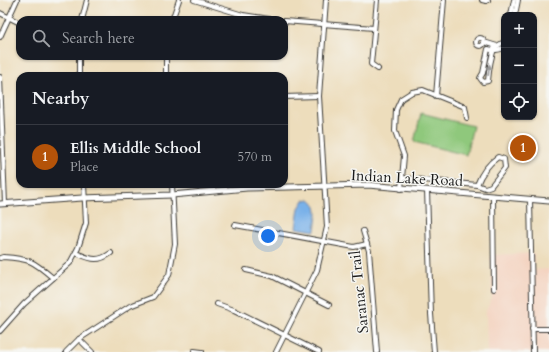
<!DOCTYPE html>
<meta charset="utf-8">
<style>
body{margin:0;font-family:Cardo,serif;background:#20242c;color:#f1f3f6}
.controls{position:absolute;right:12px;top:12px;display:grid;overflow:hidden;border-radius:8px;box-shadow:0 1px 3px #0004}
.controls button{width:36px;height:36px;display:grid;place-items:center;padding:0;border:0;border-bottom:1px solid #363941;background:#171b24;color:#f1f3f6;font:20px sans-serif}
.you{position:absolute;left:268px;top:236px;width:14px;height:14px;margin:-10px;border:3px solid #fff;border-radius:50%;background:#1a73e8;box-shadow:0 0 0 6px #1a73e833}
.badge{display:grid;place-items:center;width:26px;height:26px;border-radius:50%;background:#b45309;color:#fff;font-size:13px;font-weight:700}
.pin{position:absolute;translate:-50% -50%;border:2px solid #fff;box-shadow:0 1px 4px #0006}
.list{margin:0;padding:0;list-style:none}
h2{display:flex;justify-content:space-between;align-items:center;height:52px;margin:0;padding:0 16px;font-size:17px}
h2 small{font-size:13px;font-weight:400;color:#9ea1a6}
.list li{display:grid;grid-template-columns:26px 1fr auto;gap:12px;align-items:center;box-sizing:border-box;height:64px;padding:0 16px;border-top:1px solid #363941}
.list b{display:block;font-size:15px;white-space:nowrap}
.list p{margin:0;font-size:13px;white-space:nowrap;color:#9ea1a6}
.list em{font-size:13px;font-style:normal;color:#9ea1a6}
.icon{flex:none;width:22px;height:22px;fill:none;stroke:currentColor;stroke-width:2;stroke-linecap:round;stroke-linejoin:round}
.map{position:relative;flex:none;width:549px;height:352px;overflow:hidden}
.search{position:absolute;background:#171b24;box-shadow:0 1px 3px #0004;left:16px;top:16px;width:272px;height:44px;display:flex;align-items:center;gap:10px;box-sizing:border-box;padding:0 14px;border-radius:12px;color:#9ea1a6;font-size:15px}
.panel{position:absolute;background:#171b24;box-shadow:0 1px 3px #0004;left:16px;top:72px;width:272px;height:116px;border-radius:12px}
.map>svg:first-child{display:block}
.built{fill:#f4d3c0}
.green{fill:#8fc87c;stroke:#56724c}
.water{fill:#79b1e9;stroke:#4a6682}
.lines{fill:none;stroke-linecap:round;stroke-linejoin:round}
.minor-casing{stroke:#3b3934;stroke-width:6}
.tertiary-casing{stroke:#3b3934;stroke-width:7}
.minor{stroke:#fff;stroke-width:4}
.tertiary{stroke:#fff;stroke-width:5}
.oneway{fill:#999}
.labels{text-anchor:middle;stroke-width:3;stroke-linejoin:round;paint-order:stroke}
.street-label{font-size:15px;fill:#1c1c1c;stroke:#f6f6f2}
</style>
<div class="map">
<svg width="549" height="352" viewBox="0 0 549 352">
<rect width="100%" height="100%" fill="#f6f6f2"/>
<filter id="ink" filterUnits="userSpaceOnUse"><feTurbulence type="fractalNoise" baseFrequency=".025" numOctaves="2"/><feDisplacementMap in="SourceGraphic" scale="8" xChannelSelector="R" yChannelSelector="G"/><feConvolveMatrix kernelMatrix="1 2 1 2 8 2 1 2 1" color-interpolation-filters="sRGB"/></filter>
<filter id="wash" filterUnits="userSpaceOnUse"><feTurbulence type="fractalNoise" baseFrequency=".012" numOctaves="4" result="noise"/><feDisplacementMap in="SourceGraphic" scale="16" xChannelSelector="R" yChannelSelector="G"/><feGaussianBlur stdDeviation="0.9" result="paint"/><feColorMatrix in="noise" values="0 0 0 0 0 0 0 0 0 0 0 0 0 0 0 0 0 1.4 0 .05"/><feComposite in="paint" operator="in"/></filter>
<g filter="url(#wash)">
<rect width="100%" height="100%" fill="#edddbc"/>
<path class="built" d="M534 253V270L549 269V352H487L486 311 492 298 491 255Z"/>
<path class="green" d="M421 113 473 126 466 155 414 142Z"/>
<path class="water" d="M310 199C321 207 316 219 315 231L296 228 299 208 304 200Z"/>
</g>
<g filter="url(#ink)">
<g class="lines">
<g class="minor-casing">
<g id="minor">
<path d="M194 0 243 15 276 20"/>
<path d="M377 0 371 64 378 69"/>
<path d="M482 0 486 1 488 0"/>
<path d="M0 13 20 23"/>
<path d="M511 15 514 0"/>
<path d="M515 15 518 0"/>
<path d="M82 20 87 0"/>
<path d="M172 20 179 0"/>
<path d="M284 21 374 28"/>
<path d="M0 37 17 0"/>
<circle cx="480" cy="42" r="4"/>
<path d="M484 42 497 46 504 42"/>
<path d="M495 46C491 57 489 69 488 81L483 82 480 78 483 73 488 49C494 51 498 50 504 48"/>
<path d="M79 56V76"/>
<path d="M166 56V76"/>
<path d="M0 77 5 204"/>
<path d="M436 96 444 0"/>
<path d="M284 97 319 96"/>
<path d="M402 178 477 185 485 188 491 186 505 168 504 159 498 157C488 164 481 174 477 185"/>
<path d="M401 189 404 156 395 131 396 110 401 99 412 92 423 90 465 107 467 118"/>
<path d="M427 190 431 314 434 352"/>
<path d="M493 196 494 289"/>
<path d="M530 199 533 352"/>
<path d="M235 225 354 247 367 244"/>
<path d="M363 231 369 251 377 352"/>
<path d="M76 253C91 259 97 263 111 253"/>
<path d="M0 258 3 257C30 259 32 260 53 278"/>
<path d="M246 270 272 276 329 305"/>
<path d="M217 304 234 310 319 352"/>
<path d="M532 329H549"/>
<path d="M0 331 24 304 70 263 78 248 86 223 84 184"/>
<path d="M79 339 92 352"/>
<path d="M194 351 202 352"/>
<path d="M66 352 79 339 130 306 153 297 169 275 175 244 172 184"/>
<path d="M276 352 317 270 327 227 319 96 326 0"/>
</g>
</g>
<g class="tertiary-casing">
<path id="tertiary" d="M0 204 82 198 172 195 247 188 368 185 549 201"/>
</g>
<use href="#minor" class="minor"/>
<use href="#tertiary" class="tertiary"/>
</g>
<defs><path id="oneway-solid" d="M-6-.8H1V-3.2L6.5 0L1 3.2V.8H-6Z"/></defs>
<use class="oneway" href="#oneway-solid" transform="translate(489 70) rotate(-82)"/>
</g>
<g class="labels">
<g class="street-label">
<text transform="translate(407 178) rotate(3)" y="5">Indian Lake Road</text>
<text transform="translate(359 292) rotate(-96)" y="5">Saranac Trail</text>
</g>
</g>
</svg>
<div class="controls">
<button>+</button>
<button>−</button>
<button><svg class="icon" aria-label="locate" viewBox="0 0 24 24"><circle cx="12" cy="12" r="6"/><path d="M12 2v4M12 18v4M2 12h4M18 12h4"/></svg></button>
</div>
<div class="you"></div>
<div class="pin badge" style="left:523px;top:148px">1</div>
<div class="search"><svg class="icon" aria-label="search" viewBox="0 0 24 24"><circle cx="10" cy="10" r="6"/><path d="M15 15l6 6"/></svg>Search here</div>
<section class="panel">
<h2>Nearby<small></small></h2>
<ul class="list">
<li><span class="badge">1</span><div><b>Ellis Middle School</b><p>Place</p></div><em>570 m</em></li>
</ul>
</section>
</div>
